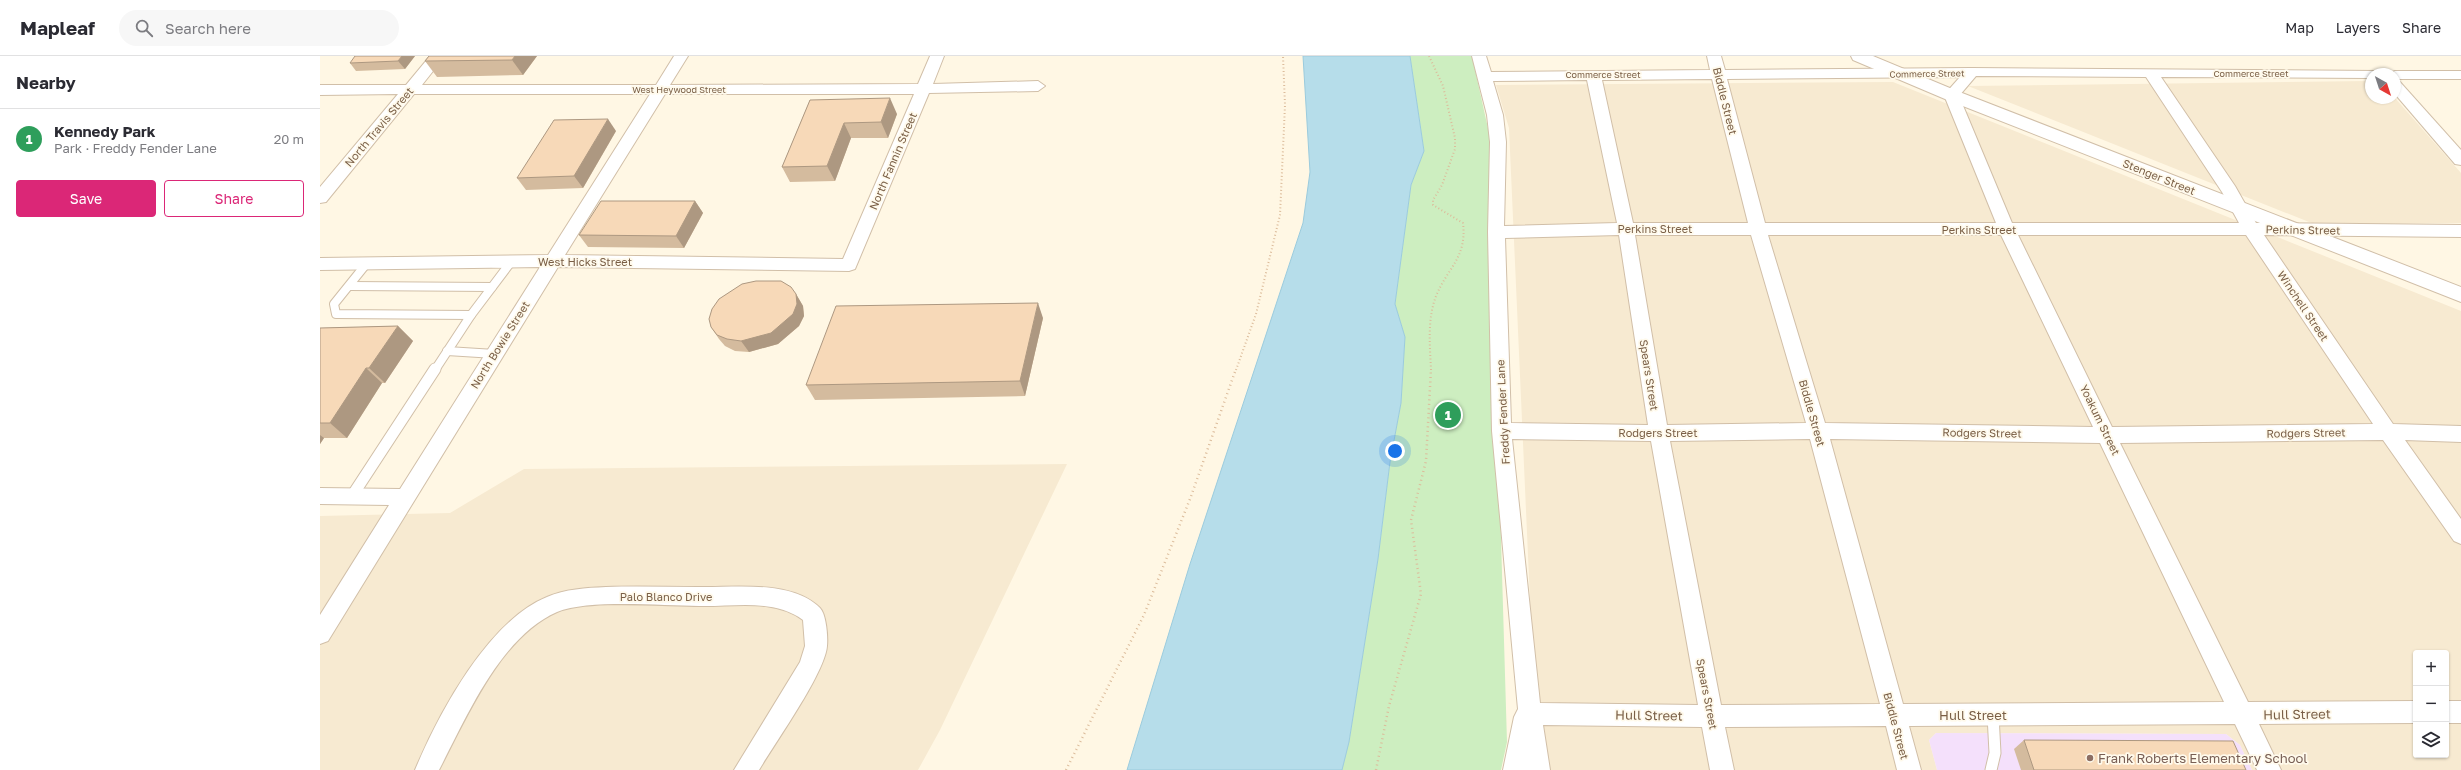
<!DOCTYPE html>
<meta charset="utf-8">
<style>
body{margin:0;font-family:"Golos Text",sans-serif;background:#f7f7f7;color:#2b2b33}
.controls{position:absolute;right:12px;bottom:12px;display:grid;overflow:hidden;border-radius:4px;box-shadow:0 1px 3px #0004}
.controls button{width:36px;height:36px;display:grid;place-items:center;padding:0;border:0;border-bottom:1px solid #e1e1e2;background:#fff;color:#2b2b33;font:20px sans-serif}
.compass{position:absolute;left:2045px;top:12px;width:36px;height:36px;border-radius:50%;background:#fff;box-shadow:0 1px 3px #0004;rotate:141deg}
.you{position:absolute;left:1075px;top:395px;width:14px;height:14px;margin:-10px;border:3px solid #fff;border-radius:50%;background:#1a73e8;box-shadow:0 0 0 6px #1a73e833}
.badge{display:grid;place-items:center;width:26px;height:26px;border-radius:50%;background:#db2777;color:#fff;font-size:13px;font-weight:700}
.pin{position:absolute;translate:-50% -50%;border:2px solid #fff;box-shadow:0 1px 4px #0006}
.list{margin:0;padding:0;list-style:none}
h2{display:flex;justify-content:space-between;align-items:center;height:52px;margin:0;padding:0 16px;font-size:17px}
h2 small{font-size:13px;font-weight:400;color:#7c7c81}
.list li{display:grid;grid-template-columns:26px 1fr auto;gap:12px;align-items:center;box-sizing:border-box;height:60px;padding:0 16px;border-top:1px solid #e1e1e2}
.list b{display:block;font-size:15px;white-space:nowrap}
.list p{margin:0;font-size:13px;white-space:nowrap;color:#7c7c81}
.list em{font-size:13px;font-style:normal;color:#7c7c81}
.actions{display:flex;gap:8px;padding:12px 16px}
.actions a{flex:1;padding:9px 0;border:1px solid #db2777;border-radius:4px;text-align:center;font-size:14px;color:#db2777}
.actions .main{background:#db2777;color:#fff}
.icon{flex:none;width:22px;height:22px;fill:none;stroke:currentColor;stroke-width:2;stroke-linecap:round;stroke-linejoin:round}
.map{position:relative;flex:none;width:2141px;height:714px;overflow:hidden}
header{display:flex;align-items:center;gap:24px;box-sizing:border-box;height:56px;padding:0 20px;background:#fff;border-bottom:1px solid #e1e1e2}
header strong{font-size:19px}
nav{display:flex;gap:22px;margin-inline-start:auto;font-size:14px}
.search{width:280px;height:36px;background:#f7f7f7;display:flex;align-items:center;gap:10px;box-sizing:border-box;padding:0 14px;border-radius:22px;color:#7c7c81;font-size:15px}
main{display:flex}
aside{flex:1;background:#fff}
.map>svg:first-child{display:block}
.residential{fill:#f7ead1;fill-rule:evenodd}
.education{fill:#f4e0fb}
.green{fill:#cdeec0}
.water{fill:#b6ddea;stroke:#9bcbdd}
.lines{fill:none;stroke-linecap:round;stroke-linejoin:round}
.service-far1-casing{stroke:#d1bfa8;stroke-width:10}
.service-casing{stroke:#d1bfa8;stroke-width:13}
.minor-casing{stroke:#d1bfa8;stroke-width:2}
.tertiary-casing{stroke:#d1bfa8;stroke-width:2}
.path-far1{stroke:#dcbc9b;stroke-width:2;stroke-dasharray:1 2.5;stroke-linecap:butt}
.path{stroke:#dcbc9b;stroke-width:2.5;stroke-dasharray:1 3.5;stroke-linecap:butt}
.service-far1{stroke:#fff;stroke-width:8}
.service{stroke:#fff;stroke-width:11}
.minor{fill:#fff;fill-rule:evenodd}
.tertiary{fill:#fff;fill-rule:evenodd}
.wall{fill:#d4bb9e}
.shaded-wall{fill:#ad9881}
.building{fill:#f7d9b8;stroke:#ad9881}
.education-dot{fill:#8d6e63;stroke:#fffaec;stroke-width:1.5}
.labels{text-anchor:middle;stroke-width:3.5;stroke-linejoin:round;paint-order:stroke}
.far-street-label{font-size:9px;fill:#7a5f46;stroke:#fffaec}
.street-label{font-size:11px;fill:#7a5f46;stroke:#fffaec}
.near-street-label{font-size:13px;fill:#7a5f46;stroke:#fffaec}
.near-education-label{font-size:13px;fill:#785e54;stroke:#fffaec;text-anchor:start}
</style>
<header>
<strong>Mapleaf</strong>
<div class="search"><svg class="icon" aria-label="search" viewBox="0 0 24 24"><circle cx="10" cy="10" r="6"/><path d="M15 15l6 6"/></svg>Search here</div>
<nav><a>Map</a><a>Layers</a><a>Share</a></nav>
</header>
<main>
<aside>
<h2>Nearby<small></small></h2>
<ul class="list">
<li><span class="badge" style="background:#2e9e5b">1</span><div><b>Kennedy Park</b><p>Park · Freddy Fender Lane</p></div><em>20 m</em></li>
</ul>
<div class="actions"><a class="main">Save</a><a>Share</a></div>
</aside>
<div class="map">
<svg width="2141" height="714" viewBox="0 0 2141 714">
<rect width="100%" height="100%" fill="#fff7e4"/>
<g class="residential">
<path d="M2051 25V42H2075L2141 117V167L1994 168 1648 30Z"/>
<path d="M1573 26 2141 255V714H1932L1920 689 1906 678 1616 677 1609 684 1617 714H1206L1213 612 1189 72 1176 29ZM2096 597H2126V699H2096Z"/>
<path d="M747 408 620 674 598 714H0V460L130 457 204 413Z"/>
</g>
<path class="education" d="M1616 677 1906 678 1920 689 1932 714H1617L1609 684Z"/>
<path class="green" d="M1090 0H1152L1169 77 1187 686 1181 714H1022L1029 686 1058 503 1070 406 1081 347 1085 281 1075 248 1091 129 1104 95Z"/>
<path class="water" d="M983 0H1090L1104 95 1091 129 1075 248 1085 281 1081 347 1070 406 1058 503 1029 686 1022 714H807L870 508 983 167 990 116Z"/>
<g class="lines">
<g class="service-far1-casing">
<g id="service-far1">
<path d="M47 207 14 248 16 258 151 259 191 206"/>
<path d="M30 230 172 231"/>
<path d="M127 295 175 298"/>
<path d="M115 314 151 259"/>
</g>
</g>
<g class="service-casing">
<g id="service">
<path d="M32 440 115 313"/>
<path d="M1671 714 1675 697 1673 659"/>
</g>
</g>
<g class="minor-casing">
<g id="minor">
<path d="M110 0H125L102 29H336L354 0H368L350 29 598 28 610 0H624L613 28 718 25 725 30 718 35 609 37 535 213 529 215 238 211 8 585 0 588V559L69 449 0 448V432L80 433 220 211 0 214V202L228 199 330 38H94L6 146 0 147V131L78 38 0 39V29H86ZM345 38H594L523 203 245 199Z"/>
<path d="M1152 0H1166L1171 16 1390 14 1387 0H1401L1405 14 1652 12 2056 15 2058 18H2051V22L1841 21 1915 130 1936 167 2141 169V181L1944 179 2073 368 2141 370V386L2085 384 2141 463V488L2134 485 2063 384 1800 387 1928 646 2096 645V667L1939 668 1961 714H1937L1915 668 1589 670 1601 714H1577L1566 670 1405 671 1414 714H1390L1382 671 1223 669 1230 714H1183L1194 661 1198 653 1172 375 1168 176 1170 86 1167 59ZM1656 20 1826 21 1902 136 1919 167H1692L1639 40ZM1640 21 1624 39 1676 167H1445L1407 23ZM1392 23 1428 167H1313L1282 24ZM1267 24 1297 167 1184 170 1186 86 1183 59 1173 25ZM1299 179 1328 369 1191 367 1185 182ZM1315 179H1431L1486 367 1347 369ZM1448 179H1681L1773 371 1505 367ZM1698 179H1926L2053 368 1792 371ZM1192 383 1331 385 1378 649 1220 647ZM1490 383 1560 648 1401 649 1350 385ZM1510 383 1780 387 1904 646 1583 648Z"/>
<path d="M2075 15H2141V23H2075V18H2068Z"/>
<path d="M2075 24 2080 26 2141 94V109L2135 108 2075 38Z"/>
<path d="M286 531C317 530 347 531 377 531 413 532 471 523 500 552 506 558 508 580 507 590 505 617 455 687 439 714H414L480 606 485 590 483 564C454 542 413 551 379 550 343 550 269 543 237 556 180 581 146 662 119 714H95C119 657 168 565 227 541 245 533 266 532 286 531Z"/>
<rect x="2126" y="645" width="15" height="22"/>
</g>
</g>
<g class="tertiary-casing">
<path id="tertiary" d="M1531 0H1553L1637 35 2141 231V246L1625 43 1533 4Z"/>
</g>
<g class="path-far1">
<path d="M1109 0 1123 30 1135 82V93L1122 129 1113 144V149L1143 167C1147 202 1128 211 1116 240 1107 264 1110 290 1111 314"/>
<path d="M916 314 936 258 960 159 965 49 963 0"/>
</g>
<g class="path">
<path d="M746 714 824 559 870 443 916 313"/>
<path d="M1056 714 1069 650 1101 538 1091 464 1106 405 1111 313"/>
</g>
<use href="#service-far1" class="service-far1"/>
<use href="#service" class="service"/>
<use href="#minor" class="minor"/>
<use href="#tertiary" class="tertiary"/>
</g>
<g class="wall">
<path d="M95 0 85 13 36 15 30 7Z"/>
<path d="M217 0 203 19 117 21 105 5Z"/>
<path d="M490 44 577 58 568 82H531L515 125 470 126 462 111Z"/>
<path d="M296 75 263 132 206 134 197 122Z"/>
<path d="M375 145 383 157 364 192 268 191 259 179Z"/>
<path d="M476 238 483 250 484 260 479 270 458 288 429 296 415 295 405 290 399 283 391 271Z"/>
<path d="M723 262 705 340 495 344 486 329Z"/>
<path d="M78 270 93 285 65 327H62L27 382H4L0 388V272Z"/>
<path d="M1704 684 1926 714H1701L1694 693Z"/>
</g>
<g class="shaded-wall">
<path d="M82 0H95L85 13 78 5Z"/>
<path d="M195 0H217L203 19 192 4Z"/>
<path d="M570 42 577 58 568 82 561 66Z"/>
<path d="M288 63 296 75 263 132 254 120Z"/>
<path d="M524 67 531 82 515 125 507 110Z"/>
<path d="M375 145 383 157 364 192 356 180Z"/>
<path d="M476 238 483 250 484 260 479 270 458 288 429 296 421 285Z"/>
<path d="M718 247 723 262 705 340 700 325Z"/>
<path d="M78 270 93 285 65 327 49 312Z"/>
<path d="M46 312 62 327 27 382 10 367Z"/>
<path d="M0 379 4 382 0 388Z"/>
</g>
<g class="building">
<path d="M35 0H82L78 5 30 7Z"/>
<path d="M109 0H195L192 4 105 5Z"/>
<path d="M570 42 561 66 524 67 507 110 462 111 490 44Z"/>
<path d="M288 63 254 120 197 122 234 64Z"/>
<path d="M281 145H375L356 180 259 179Z"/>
<path d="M436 225H461L471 231 476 238 477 248 473 258 451 277 421 285 407 283 397 279 391 271 389 263 392 253 399 243 422 228Z"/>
<path d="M718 247 700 325 486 329 516 250Z"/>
<path d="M78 270 49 312H46L10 367H0V272Z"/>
<path d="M1704 684 1913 685 1926 714H1714Z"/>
</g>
<circle class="education-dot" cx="1770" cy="702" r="4"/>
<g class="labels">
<g class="far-street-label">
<text transform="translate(1607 18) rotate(-1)" y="3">Commerce Street</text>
<text x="1931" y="21">Commerce Street</text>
<text x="1283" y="22">Commerce Street</text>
<text x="359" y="37">West Heywood Street</text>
</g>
<g class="street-label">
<text transform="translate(1405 45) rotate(76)" y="4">Biddle Street</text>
<text transform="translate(59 71) rotate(-50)" y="4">North Travis Street</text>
<text transform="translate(573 105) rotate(-67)" y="4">North Fannin Street</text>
<text transform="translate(1839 121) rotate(22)" y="4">Stenger Street</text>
<text x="1335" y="177">Perkins Street</text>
<text x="1659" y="178">Perkins Street</text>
<text transform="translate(1983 174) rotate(1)" y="4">Perkins Street</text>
<text x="265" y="210">West Hicks Street</text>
<text transform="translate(1983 250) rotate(56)" y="4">Winchell Street</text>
<text transform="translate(180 289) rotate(-58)" y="4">North Bowie Street</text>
<text transform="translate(1329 319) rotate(81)" y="4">Spears Street</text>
<text transform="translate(1183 356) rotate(-93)" y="4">Freddy Fender Lane</text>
<text transform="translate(1492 357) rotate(74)" y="4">Biddle Street</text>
<text transform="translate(1780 364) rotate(64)" y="4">Yoakum Street</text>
<text x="1338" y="381">Rodgers Street</text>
<text transform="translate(1662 377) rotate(1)" y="4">Rodgers Street</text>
<text transform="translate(1986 377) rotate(-1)" y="4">Rodgers Street</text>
<text x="346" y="545">Palo Blanco Drive</text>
<text transform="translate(1387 638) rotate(79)" y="4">Spears Street</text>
<text transform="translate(1576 670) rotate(75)" y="4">Biddle Street</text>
</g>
<g class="near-street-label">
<text transform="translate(1977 658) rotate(-1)" y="5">Hull Street</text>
<text transform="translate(1329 659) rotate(1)" y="5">Hull Street</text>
<text x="1653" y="664">Hull Street</text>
</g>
<g class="near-education-label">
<text x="1778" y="707">Frank Roberts Elementary School</text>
</g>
</g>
</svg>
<div class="controls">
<button>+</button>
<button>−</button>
<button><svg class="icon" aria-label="layers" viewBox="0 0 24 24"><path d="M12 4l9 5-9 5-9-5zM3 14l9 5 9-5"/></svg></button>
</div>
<svg class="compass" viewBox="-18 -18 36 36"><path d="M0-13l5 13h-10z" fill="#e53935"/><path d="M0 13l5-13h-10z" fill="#7c7c81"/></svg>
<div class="you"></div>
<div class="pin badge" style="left:1128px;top:359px;background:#2e9e5b">1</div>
</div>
</main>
